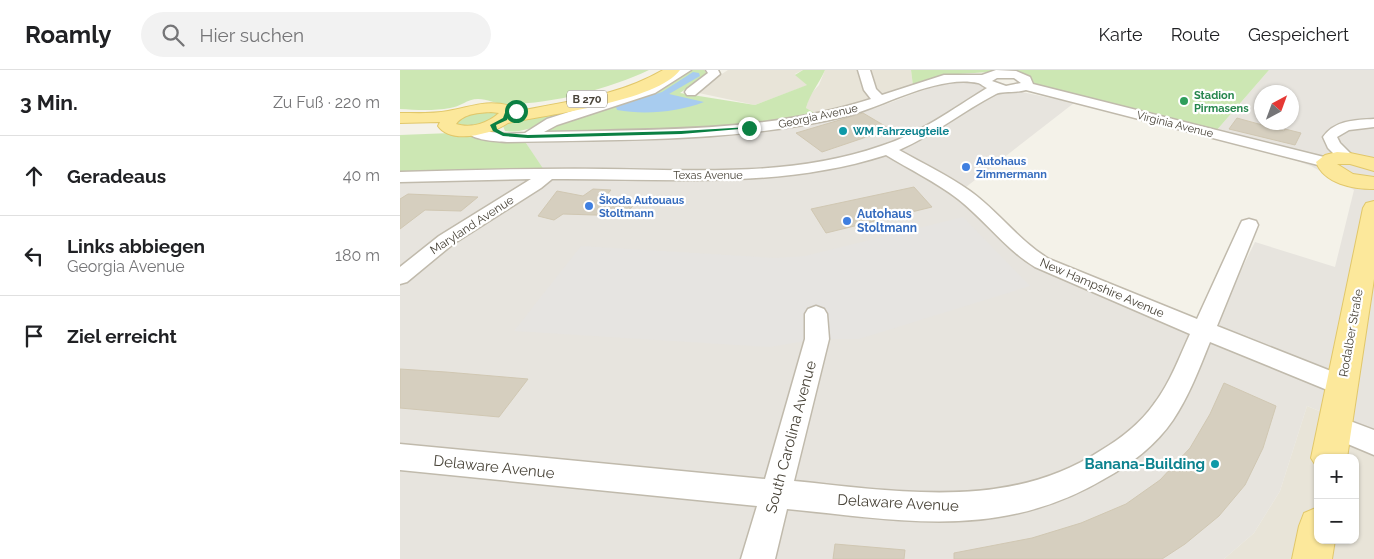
<!DOCTYPE html>
<html lang="de">
<meta charset="utf-8">
<style>
body{margin:0;font-family:Raleway,sans-serif;background:#f2f2f2;color:#202124}
.controls{position:absolute;right:15px;bottom:15px;display:grid;overflow:hidden;border-radius:10px;box-shadow:0 1px 4px #0004}
.controls button{width:45px;height:45px;display:grid;place-items:center;padding:0;border:0;border-bottom:1px solid #e0e0e0;background:#fff;color:#202124;font:25px sans-serif}
.compass{position:absolute;left:854px;top:15px;width:45px;height:45px;border-radius:50%;background:#fff;box-shadow:0 1px 4px #0004;rotate:41deg}
.stop{position:absolute;width:15px;height:15px;margin:-11px;border:4px solid #0b8043;border-radius:50%;background:#fff}
.stop.end{background:#0b8043;border-color:#fff;box-shadow:0 1px 5px #0008}
.list{margin:0;padding:0;list-style:none}
h2{display:flex;justify-content:space-between;align-items:center;height:65px;margin:0;padding:0 20px;font-size:21px}
h2 small{font-size:16px;font-weight:400;color:#757577}
.list li{display:grid;grid-template-columns:32px 1fr auto;gap:15px;align-items:center;box-sizing:border-box;height:80px;padding:0 20px;border-top:1px solid #e0e0e0}
.list b{display:block;font-size:19px;white-space:nowrap}
.list p{margin:0;font-size:16px;white-space:nowrap;color:#757577}
.list em{font-size:16px;font-style:normal;color:#757577}
.icon{flex:none;width:28px;height:28px;fill:none;stroke:currentColor;stroke-width:2;stroke-linecap:round;stroke-linejoin:round}
.map{position:relative;flex:none;width:974px;height:489px;overflow:hidden}
header{display:flex;align-items:center;gap:30px;box-sizing:border-box;height:70px;padding:0 25px;background:#fff;border-bottom:1px solid #e0e0e0}
header strong{font-size:24px}
nav{display:flex;gap:28px;margin-inline-start:auto;font-size:18px}
.search{width:350px;height:45px;background:#f2f2f2;display:flex;align-items:center;gap:12px;box-sizing:border-box;padding:0 18px;border-radius:28px;color:#757577;font-size:19px}
main{display:flex}
aside{flex:1;background:#fff}
.map>svg:first-child{display:block}
.residential{fill:#e8e4d8;fill-rule:evenodd}
.industrial{fill:#e7e4de;fill-rule:evenodd}
.green{fill:#cce7b3}
.parking{fill:#e6e4e1}
.water{fill:#a8ccef}
.building{fill:#d6cfbf;stroke:#d0c7b2}
.lines{fill:none;stroke-linecap:round;stroke-linejoin:round}
.minor-casing{stroke:#c0baac;stroke-width:3}
.major-casing{stroke:#e1c76a;stroke-width:2}
.minor{fill:#fff;fill-rule:evenodd}
.major{fill:#fce89b;fill-rule:evenodd}
.route{fill:#0b8043}
.leisure-dot{fill:#2e9e5b;stroke:#fff;stroke-width:2}
.culture-dot{fill:#0f9aa8;stroke:#fff;stroke-width:2}
.shop-dot{fill:#3f7fe0;stroke:#fff;stroke-width:2}
.labels{text-anchor:middle;stroke-width:4.5;stroke-linejoin:round;paint-order:stroke}
.far-leisure-label{font-size:11px;font-weight:bold;fill:#27864d;stroke:#fff;text-anchor:start}
.shield{fill:#fff;stroke:#7f7b74;stroke-width:1}
.shield-label{font-size:11px;font-weight:bold;fill:#484338}
.far-street-label{font-size:11px;fill:#484338;stroke:#fff}
.far-culture-label{font-size:11px;font-weight:bold;fill:#0d838f;stroke:#fff;text-anchor:start}
.far-shop-label{font-size:11px;font-weight:bold;fill:#366cbe;stroke:#fff;text-anchor:start}
.shop-label{font-size:12px;font-weight:bold;fill:#366cbe;stroke:#fff;text-anchor:start}
.street-label{font-size:12px;fill:#484338;stroke:#fff}
.near-street-label{font-size:15px;fill:#484338;stroke:#fff}
.near-culture-label{font-size:15px;font-weight:bold;fill:#0d838f;stroke:#fff;text-anchor:end}
</style>
<header>
<strong>Roamly</strong>
<div class="search"><svg class="icon" aria-label="search" viewBox="0 0 24 24"><circle cx="10" cy="10" r="6"/><path d="M15 15l6 6"/></svg>Hier suchen</div>
<nav><a>Karte</a><a>Route</a><a>Gespeichert</a></nav>
</header>
<main>
<aside>
<h2>3 Min.<small>Zu Fuß · 220 m</small></h2>
<ul class="list">
<li><svg class="icon" aria-label="ahead" viewBox="0 0 24 24"><path d="M12 20V5M6 11l6-6 6 6"/></svg><div><b>Geradeaus</b></div><em>40 m</em></li>
<li><svg class="icon" aria-label="left" viewBox="0 0 24 24"><path d="M17 20v-9H6M10 6l-5 5 5 5"/></svg><div><b>Links abbiegen</b><p>Georgia Avenue</p></div><em>180 m</em></li>
<li><svg class="icon" aria-label="arrive" viewBox="0 0 24 24"><path d="M6 21V4h12l-3 4 3 4H6"/></svg><div><b>Ziel erreicht</b></div></li>
</ul>
</aside>
<div class="map">
<svg width="974" height="489" viewBox="0 0 974 489">
<rect width="100%" height="100%" fill="#f4f2e9"/>
<g class="residential">
<path d="M328 0H403L395 4 408 15 355 35 294 22Z"/>
<path d="M425 0H511L513 16 482 27 417 44 406 38 410 25 419 15Z"/>
<path d="M907 336 974 363V489H824L854 463 880 421ZM918 388H955V470H918Z"/>
</g>
<path class="industrial" d="M869 0H974V363L907 336 880 421 854 463 824 489H0V101L143 100 124 70 377 59 422 51 476 38 545 12 579 11 578 14 585 17 617 21 674 33 566 117 641 185 681 203 814 255 855 172 935 197 954 120 911 96 816 61ZM862 22H892V52H862Z"/>
<g class="green">
<path d="M0 0H249C209 19 149 35 105 34 96 34 87 29 78 29 67 29 60 37 50 38 34 41 16 40 0 39Z"/>
<path d="M290 0H304L308 4 280 23 355 35 407 15 395 5 403 0H425C419 14 410 23 406 38L417 44 356 54 307 58 155 63 142 62 145 58Z"/>
<path d="M511 0H869L816 61 630 14 632 11 629 8 608 2H590L543 5 513 16Z"/>
<path d="M179 38C160 47 125 65 105 61L103 56 113 50Z"/>
<path d="M96 40 102 44 76 56 55 55V49L62 45Z"/>
<path d="M51 63 75 65 90 71 124 70 144 100 0 101V65Z"/>
</g>
<path class="parking" d="M563 147 630 216 459 269H417L370 277 114 261 181 176 376 188 405 186Z"/>
<path class="water" d="M293 2 299 3 300 6 269 24 304 32C278 42 245 45 217 40L216 37 262 22Z"/>
<g class="building">
<path d="M463 43 490 59 422 82 396 63Z"/>
<path d="M837 48 884 61 885 59 901 63 895 75 829 59Z"/>
<path d="M514 117 532 137 426 163 411 139Z"/>
<path d="M193 119 211 120 204 128 237 129 226 146 163 144 154 150 138 146 157 121 183 126Z"/>
<path d="M8 124 78 127 61 141 25 140 0 159V129Z"/>
<path d="M0 299 46 302 128 309 99 347 0 338Z"/>
<path d="M824 313 876 336 863 378 845 415 819 446 785 474 762 489H554V483L632 468 681 453 726 434 760 410 790 378 810 344Z"/>
<path d="M435 474 505 480 504 489H433Z"/>
</g>
<g class="lines">
<g class="minor-casing">
<g id="minor">
<path d="M277 0H291L255 23 157 55 144 62C253 59 366 63 471 29L464 20 458 0H470L476 19 482 25 544 5H582L596 0 616 1 630 7 633 14 932 89 934 92 932 95 926 97 626 20C616 23 601 21 596 24 563 41 534 65 499 80 522 93 548 105 570 121 598 141 619 171 649 189L797 249 840 155 842 151 849 149 856 151 858 155 817 256 951 309 955 316 951 323 942 326 810 272C799 299 789 326 773 350 756 375 730 395 704 409 599 471 501 450 387 439L375 489H341L357 436 0 400V374L365 409 405 269V244L408 239 416 236 424 239 427 244 429 269 394 411C497 421 608 441 700 381 720 369 740 354 754 334 770 313 779 288 790 264L635 197C605 179 585 150 558 129 536 112 509 99 486 85 377 120 264 108 152 109L141 118 53 174 7 212 0 214V197L39 166 131 109 0 112V102C68 100 136 98 204 99 297 100 392 107 481 76 519 64 553 39 587 18 584 17 580 13 578 13 540 4 484 36 447 46 336 73 220 69 107 72 95 71 73 71 65 60L67 57 72 56 91 62 107 64 125 63 147 49 247 17ZM597 8H614L621 13 606 16 592 11Z"/>
<path d="M306 0H318L320 4 295 25H287L285 22 287 19 308 3Z"/>
<path d="M974 49V57L949 60 937 67 940 73 955 88 953 91H941L928 78 923 67C935 50 955 50 974 49Z"/>
<path d="M934 345 974 360V385L924 364 920 356 924 348Z"/>
</g>
</g>
<g class="major-casing">
<g id="major">
<path d="M263 0H280C258 31 146 45 108 53 92 64 51 75 38 56L40 52 0 53V43C16 43 32 44 48 41 72 37 85 29 111 36L115 42C166 31 217 27 263 0ZM91 42 99 43C88 53 71 59 56 54 64 43 79 43 91 42Z"/>
<path d="M937 82 950 83 974 88V101L950 94H937L953 104 974 107V119C953 119 924 114 916 92L925 85Z"/>
<path d="M974 131V209L947 388H918V399L911 388 963 138 966 133Z"/>
<path d="M918 437V470H935L932 489H892L899 456 904 443Z"/>
</g>
</g>
<use href="#minor" class="minor"/>
<use href="#major" class="major"/>
</g>
<path class="route" d="M106 40 119 41 110 42 107 50 96 55 97 59 104 63 128 65 281 61 349 57 352 58 281 64 128 68 103 66 93 61 90 55 103 48Z"/>
<circle class="leisure-dot" cx="784" cy="31" r="5"/>
<g class="culture-dot">
<circle cx="443" cy="61" r="5"/>
<circle cx="815" cy="394" r="5"/>
</g>
<g class="shop-dot">
<circle cx="566" cy="97" r="5"/>
<circle cx="189" cy="136" r="5"/>
<circle cx="447" cy="151" r="5"/>
</g>
<g class="labels">
<g class="far-leisure-label">
<text x="794" y="29">Stadion<tspan x="794" dy="13">Pirmasens</tspan></text>
</g>
<rect class="shield" x="167" y="20.5" width="40" height="17" rx="4"/>
<g class="shield-label">
<text x="187" y="33">B 270</text>
</g>
<g class="far-street-label">
<text transform="translate(418 46) rotate(-12)" y="4">Georgia Avenue</text>
<text transform="translate(775 54) rotate(14)" y="4">Virginia Avenue</text>
<text x="308" y="109">Texas Avenue</text>
</g>
<g class="far-culture-label">
<text x="453" y="65">WM Fahrzeugteile</text>
</g>
<g class="far-shop-label">
<text x="576" y="95">Autohaus<tspan x="576" dy="13">Zimmermann</tspan></text>
<text x="199" y="134">Škoda Autouaus<tspan x="199" dy="13">Stoltmann</tspan></text>
</g>
<g class="shop-label">
<text x="457" y="148">Autohaus<tspan x="457" dy="14">Stoltmann</tspan></text>
</g>
<g class="street-label">
<text transform="translate(72 155) rotate(-33)" y="4">Maryland Avenue</text>
<text transform="translate(702 218) rotate(23)" y="4">New Hampshire Avenue</text>
<text transform="translate(951 263) rotate(-80)" y="4">Rodalber Straße</text>
</g>
<g class="near-street-label">
<text transform="translate(391 367) rotate(-75)" y="5">South Carolina Avenue</text>
<text transform="translate(94 397) rotate(6)" y="5">Delaware Avenue</text>
<text transform="translate(498 433) rotate(3)" y="5">Delaware Avenue</text>
</g>
<g class="near-culture-label">
<text x="805" y="399">Banana-Building</text>
</g>
</g>
</svg>
<div class="controls">
<button>+</button>
<button>−</button>
</div>
<svg class="compass" viewBox="-18 -18 36 36"><path d="M0-13l5 13h-10z" fill="#e53935"/><path d="M0 13l5-13h-10z" fill="#757577"/></svg>
<div class="stop" style="left:116px;top:41px"></div>
<div class="stop end" style="left:349px;top:58px"></div>
</div>
</main>
